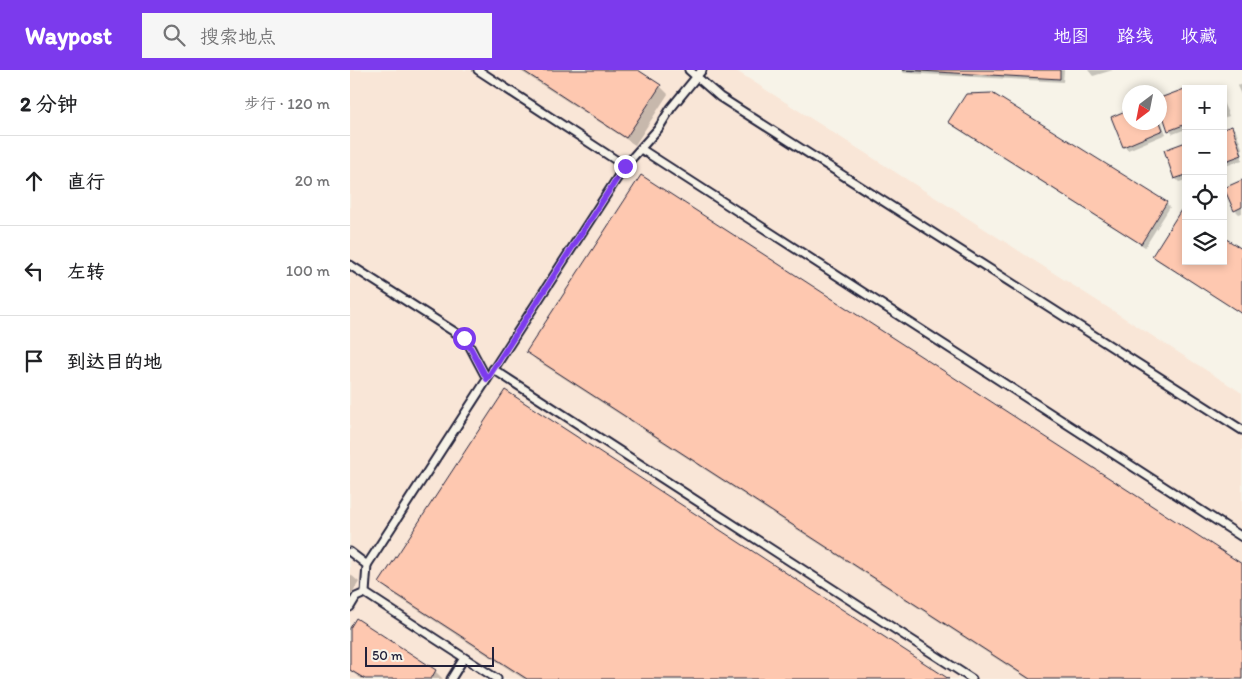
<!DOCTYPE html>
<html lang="zh">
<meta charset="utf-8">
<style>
body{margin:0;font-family:Itim,"LXGW WenKai TC",sans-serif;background:#f6f6f6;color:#202124}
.controls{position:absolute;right:15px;top:15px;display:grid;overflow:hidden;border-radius:0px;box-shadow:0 2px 8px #0003}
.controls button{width:45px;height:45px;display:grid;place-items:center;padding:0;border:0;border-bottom:1px solid #e0e0e0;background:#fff;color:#202124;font:25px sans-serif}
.compass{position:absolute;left:772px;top:15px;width:45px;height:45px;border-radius:50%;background:#fff;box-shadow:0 2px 8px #0003;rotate:212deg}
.scale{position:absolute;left:15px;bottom:12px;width:129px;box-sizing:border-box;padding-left:5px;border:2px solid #22223b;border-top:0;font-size:14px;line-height:18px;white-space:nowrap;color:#22223b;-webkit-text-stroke:4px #f7f3e8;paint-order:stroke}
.stop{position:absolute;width:15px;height:15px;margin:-11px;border:4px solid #7c3aed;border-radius:50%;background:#fff}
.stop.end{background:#7c3aed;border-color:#fff;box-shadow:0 1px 5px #0008}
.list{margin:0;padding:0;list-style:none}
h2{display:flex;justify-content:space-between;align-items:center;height:65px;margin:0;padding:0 20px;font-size:21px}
h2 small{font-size:16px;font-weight:400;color:#757577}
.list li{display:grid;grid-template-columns:32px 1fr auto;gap:15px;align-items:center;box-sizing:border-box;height:90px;padding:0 20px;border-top:1px solid #e0e0e0}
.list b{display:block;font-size:19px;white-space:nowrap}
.list em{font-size:16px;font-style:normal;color:#757577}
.icon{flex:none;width:28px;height:28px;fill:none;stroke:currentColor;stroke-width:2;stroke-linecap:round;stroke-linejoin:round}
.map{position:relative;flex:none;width:892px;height:609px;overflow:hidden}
header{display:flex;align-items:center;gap:30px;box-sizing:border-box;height:70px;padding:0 25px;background:#7c3aed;color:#fff}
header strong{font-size:24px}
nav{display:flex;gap:28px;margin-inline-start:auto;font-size:18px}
.search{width:350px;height:45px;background:#f6f6f6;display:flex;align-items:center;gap:12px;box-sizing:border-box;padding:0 18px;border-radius:0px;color:#757577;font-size:19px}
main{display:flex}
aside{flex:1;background:#fff}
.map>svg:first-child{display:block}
.built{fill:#f9e6d7}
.shadow{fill:#0003}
.building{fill:#fec8b0;stroke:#22223b}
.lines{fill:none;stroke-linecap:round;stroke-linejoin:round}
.lane-casing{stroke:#22223b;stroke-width:11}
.lane{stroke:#f7f3e8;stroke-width:7}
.route{stroke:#7c3aed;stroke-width:6}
</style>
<header>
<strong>Waypost</strong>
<div class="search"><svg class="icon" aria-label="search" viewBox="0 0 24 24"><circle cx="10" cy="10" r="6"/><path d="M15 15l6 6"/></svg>搜索地点</div>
<nav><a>地图</a><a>路线</a><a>收藏</a></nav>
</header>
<main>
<aside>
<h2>2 分钟<small>步行 · 120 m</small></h2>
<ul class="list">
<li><svg class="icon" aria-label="ahead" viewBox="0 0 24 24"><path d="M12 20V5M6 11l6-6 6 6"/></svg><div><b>直行</b></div><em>20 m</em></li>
<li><svg class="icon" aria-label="left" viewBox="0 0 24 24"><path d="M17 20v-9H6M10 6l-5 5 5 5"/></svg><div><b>左转</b></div><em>100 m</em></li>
<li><svg class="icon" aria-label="arrive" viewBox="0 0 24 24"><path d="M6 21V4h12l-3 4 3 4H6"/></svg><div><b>到达目的地</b></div></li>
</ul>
</aside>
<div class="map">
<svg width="892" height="609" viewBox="0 0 892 609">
<rect width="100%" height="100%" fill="#f7f3e8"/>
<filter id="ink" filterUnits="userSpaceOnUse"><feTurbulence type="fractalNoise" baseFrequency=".02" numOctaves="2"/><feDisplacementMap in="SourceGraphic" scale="10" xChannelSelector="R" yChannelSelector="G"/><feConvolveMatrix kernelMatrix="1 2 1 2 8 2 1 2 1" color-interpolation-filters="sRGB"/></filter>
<g filter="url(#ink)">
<path class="built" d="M0 0H385L892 323V609H0Z"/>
<g class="shadow">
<path d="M169 0H286L310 16 318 24 285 75Z"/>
<path d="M551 0H714L713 12 554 3Z"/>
<path d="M738 0H763L743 6Z"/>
<path d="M892 14V27L887 16Z"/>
<path d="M836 20V59L823 64 819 60 810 33V29Z"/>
<path d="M873 32 879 46 873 48Z"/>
<path d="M810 48 816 64 778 80 774 76 780 52H810Z"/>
<path d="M599 52 816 133 820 137 795 177 603 56Z"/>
<path d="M882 57 886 61 892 78V90L873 97V60Z"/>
<path d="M836 74V110L829 112 825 108Z"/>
<path d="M892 111V143L889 144 885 140Z"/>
<path d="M892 180V244L807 190 803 186 836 191H873Z"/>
<path d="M178 282 892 495V609H678L186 290Z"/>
<path d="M155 322 596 609H174L39 521 31 513Z"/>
<path d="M0 504 9 512 0 526Z"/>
<path d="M6 550 85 601 93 609H12L0 601V560Z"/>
</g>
<g class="building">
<path d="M172 0H288L311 15 276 68Z"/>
<path d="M552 0H710V9Z"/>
<path d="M837 18 836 54 818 61 810 37V28Z"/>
<path d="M642 23 817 132 791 174 598 52 616 24Z"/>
<path d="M780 39V52H810L813 60 773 77 761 47Z"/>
<path d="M882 56 892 85 873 92V59Z"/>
<path d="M836 72V105L824 109 814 80Z"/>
<path d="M291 105 892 494V609H680L176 282Z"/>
<path d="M892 110V137L884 141 874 118Z"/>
<path d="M831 140 836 143V191H873V167L892 179V244L802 186Z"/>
<path d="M155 320 599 609H177L29 513Z"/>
<path d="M6 548 86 600 81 609H15L0 600V558Z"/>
</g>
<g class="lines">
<g class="lane-casing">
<g id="lane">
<path d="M128 0 275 96"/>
<path d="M339 0 370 27 892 360"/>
<path d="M291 79 892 467"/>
<path d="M0 195 114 268 118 273 137 309"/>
<path d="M143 299 622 609"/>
<path d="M0 482 17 495 15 523 147 609"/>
<path d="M17 495 275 96 308 59 321 38 352 0"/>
<path d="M0 537 6 527 15 523"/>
<path d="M101 609 114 588"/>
</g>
</g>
<use href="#lane" class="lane"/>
</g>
</g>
<g class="lines" filter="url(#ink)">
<path class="route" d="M114 268 121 279 137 309 275 96"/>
</g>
</svg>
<div class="controls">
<button>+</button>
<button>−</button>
<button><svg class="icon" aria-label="locate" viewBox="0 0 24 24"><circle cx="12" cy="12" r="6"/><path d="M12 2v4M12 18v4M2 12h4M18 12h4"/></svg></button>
<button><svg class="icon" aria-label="layers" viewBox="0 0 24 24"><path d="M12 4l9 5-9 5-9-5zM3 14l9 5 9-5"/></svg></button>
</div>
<svg class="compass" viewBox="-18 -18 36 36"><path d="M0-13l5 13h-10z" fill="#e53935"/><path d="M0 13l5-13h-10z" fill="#757577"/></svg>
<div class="scale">50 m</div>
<div class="stop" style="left:114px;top:268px"></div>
<div class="stop end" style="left:275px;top:96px"></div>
</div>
</main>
